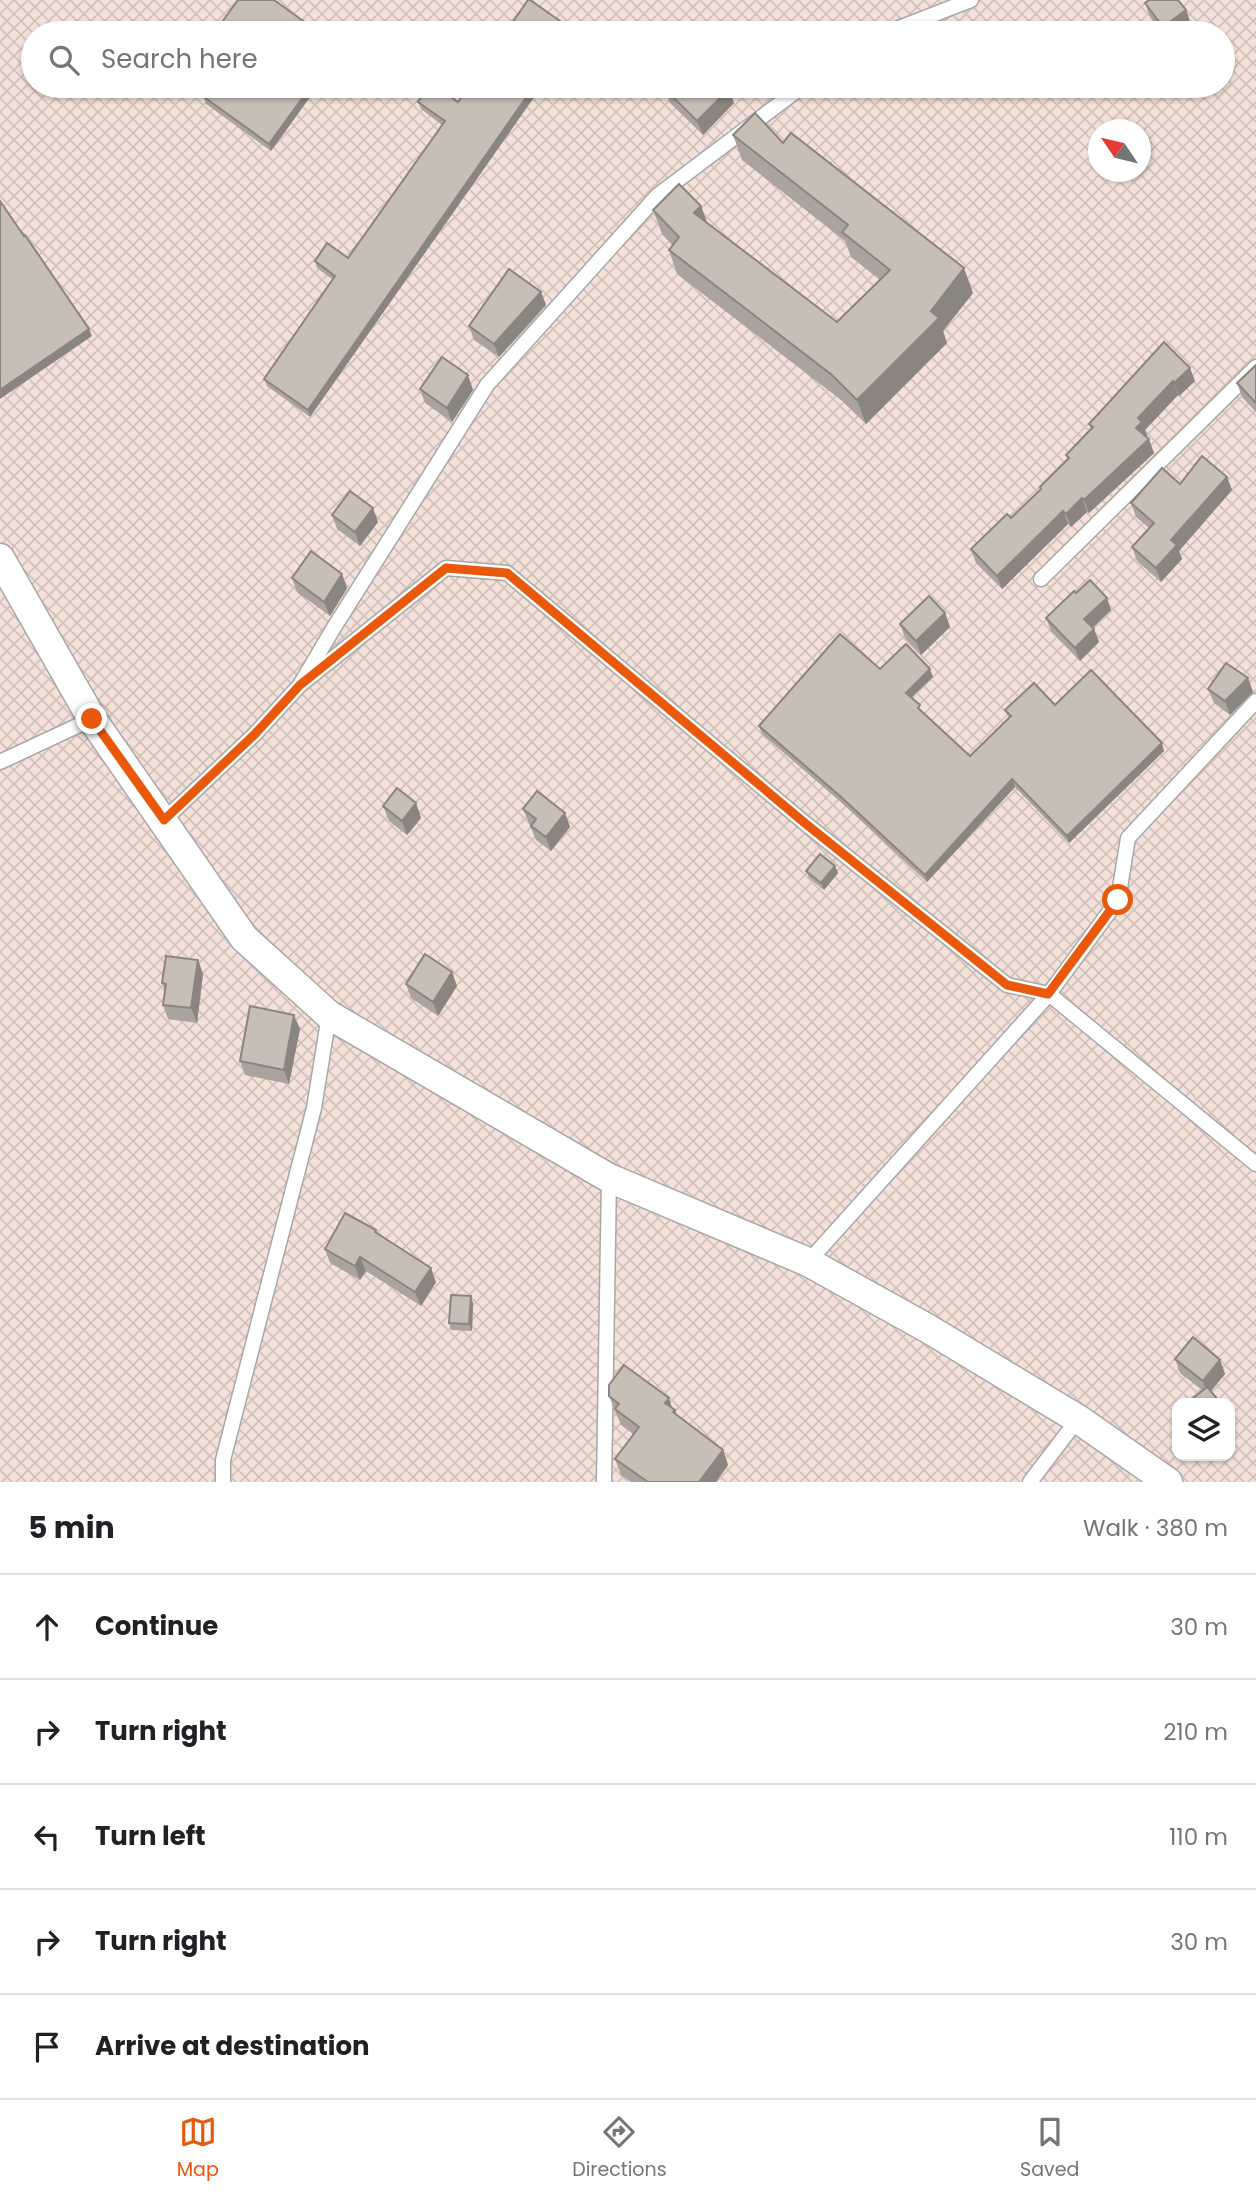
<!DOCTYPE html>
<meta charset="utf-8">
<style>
body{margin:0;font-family:Poppins,sans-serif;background:#f6f6f6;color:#202124}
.controls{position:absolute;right:21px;bottom:21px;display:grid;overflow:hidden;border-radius:14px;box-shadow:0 2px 5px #0004}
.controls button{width:63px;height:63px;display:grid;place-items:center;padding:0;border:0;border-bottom:2px solid #e0e0e0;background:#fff;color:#202124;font:35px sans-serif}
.compass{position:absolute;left:1088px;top:119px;width:63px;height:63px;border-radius:50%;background:#fff;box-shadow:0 2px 5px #0004;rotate:305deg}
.stop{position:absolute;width:21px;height:21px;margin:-16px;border:5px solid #ea580c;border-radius:50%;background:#fff}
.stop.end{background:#ea580c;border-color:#fff;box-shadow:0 2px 7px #0008}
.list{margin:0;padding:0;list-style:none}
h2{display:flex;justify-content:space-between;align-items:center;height:91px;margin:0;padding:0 28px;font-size:30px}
h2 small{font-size:23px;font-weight:400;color:#757577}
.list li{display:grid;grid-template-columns:46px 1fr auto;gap:21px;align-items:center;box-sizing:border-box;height:105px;padding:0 28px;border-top:2px solid #e0e0e0}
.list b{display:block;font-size:26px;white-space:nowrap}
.list em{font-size:23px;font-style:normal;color:#757577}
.icon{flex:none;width:38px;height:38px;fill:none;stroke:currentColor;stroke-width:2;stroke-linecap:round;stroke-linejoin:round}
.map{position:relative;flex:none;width:1256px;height:1482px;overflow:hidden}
.search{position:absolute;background:#fff;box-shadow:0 2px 5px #0004;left:21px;right:21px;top:21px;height:77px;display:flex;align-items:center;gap:18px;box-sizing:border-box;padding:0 24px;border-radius:38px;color:#757577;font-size:26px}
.sheet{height:616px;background:#fff}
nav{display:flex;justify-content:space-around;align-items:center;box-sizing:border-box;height:98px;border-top:2px solid #e0e0e0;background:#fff;font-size:19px;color:#757577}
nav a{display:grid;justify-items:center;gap:4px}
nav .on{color:#ea580c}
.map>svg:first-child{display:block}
.military{fill:url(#military-cross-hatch);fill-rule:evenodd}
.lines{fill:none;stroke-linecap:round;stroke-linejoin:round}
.service-casing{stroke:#a8a8a8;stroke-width:17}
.minor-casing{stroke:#a8a8a8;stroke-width:31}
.service{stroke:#fff;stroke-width:14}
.minor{stroke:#fff;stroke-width:28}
.wall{fill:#aba39d}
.shaded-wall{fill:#8b857f}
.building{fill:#c7beb6;stroke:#8b857f;stroke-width:2}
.route{stroke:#ea580c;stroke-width:9}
</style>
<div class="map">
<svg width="1256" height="1482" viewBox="0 0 1256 1482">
<defs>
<pattern id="military-cross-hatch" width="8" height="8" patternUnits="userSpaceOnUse" patternTransform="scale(1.75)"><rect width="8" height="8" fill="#f4e2da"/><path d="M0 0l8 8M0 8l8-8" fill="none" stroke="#d1c2bb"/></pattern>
</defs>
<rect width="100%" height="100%" fill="#f2efe7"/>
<path class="military" d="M0 0H1256V1482H0ZM33 33H1223V86H33ZM1098 130H1140V172H1098ZM1177 1403H1230V1456H1177Z"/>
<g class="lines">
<g class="service-casing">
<g id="service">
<path d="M886 33 971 0"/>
<path d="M1041 579 1256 367"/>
<path d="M300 685 446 568 507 573 806 824 1007 985 1049 994 1256 1164"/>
<path d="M0 762 92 719"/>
<path d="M164 820 255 734 300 685 333 629 487 385 658 195 803 86"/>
<path d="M808 1262 1049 994 1118 900 1128 838 1256 701"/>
<path d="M223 1482V1460L314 1108 329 1015"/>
<path d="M604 1482 609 1178"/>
<path d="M1030 1482 1078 1419"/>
</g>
</g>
<g class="minor-casing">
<path id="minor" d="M0 558 92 719 244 938 329 1015 609 1178 808 1262 927 1328 1078 1419 1168 1482"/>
</g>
<use href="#service" class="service"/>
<use href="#minor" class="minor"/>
</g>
<g class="wall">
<path d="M1145 3 1186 10 1191 24 1179 33H1162L1150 17Z"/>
<path d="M202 86H318L271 151 206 104 204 97 209 90Z"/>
<path d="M665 89 734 103 703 135 670 103Z"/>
<path d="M418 102H458L310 417 267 386 264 379 332 279 317 268 315 261 348 258 442 125 421 109Z"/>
<path d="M733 135 783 143 973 293 943 331 947 343 866 424 841 400 677 274 669 250 672 245 662 234 653 210 701 206 707 222 837 322 880 280 851 257 845 241 742 160Z"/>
<path d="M541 292 546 305 499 357 474 340 469 326Z"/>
<path d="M1164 342 1195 381 1179 396 1178 395 1145 430 1147 435 1145 437 1154 453 1089 513 1087 512 1071 527 1068 524 1002 589 976 563 971 549 1011 518 1041 489 1040 487 1068 460 1066 455 1091 429 1089 424Z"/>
<path d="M1256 365V412L1242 397 1237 383Z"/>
<path d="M420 389 473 390 452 422 425 403Z"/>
<path d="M1227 477 1232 490 1179 551 1182 559 1161 582 1137 561 1132 547 1149 528 1136 517 1131 503 1180 484Z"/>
<path d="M332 515 378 522 360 546 337 529Z"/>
<path d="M342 574 347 588 330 616 297 592 292 578Z"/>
<path d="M1076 593 1111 610 1093 628 1099 642 1080 661 1051 631 1046 618Z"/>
<path d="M945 613 950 627 921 655 905 638 900 624Z"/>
<path d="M880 669 933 677 911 697 923 712 970 756 1009 718 1005 710 1055 705 1164 751 1069 843 1015 787 927 882 843 804 762 734 759 726Z"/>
<path d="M1248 678 1253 692 1230 715 1214 703 1208 689Z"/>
<path d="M416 803 421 818 407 835 389 821 383 806Z"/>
<path d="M523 809 565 813 570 827 551 851 536 840Z"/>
<path d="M835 866 838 873 824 890 809 878 806 871Z"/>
<path d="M198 960 203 974 197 1023 168 1019 163 1005 165 991 162 983Z"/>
<path d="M406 984 457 986 438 1016 411 998Z"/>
<path d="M300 1029 289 1084 245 1075 240 1061Z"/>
<path d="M377 1233 436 1282 421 1306 366 1271 360 1280 330 1263 325 1249Z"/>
<path d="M473 1303 472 1331 451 1330 449 1323Z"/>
<path d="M1175 1359 1220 1360 1225 1374 1210 1391 1202 1390 1180 1373Z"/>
<path d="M609 1396 672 1408 676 1414 723 1450 728 1465 716 1482H631L621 1475 615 1459 633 1434 621 1425Z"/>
</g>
<g class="shaded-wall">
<path d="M1186 10 1191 24 1179 33H1165L1163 27Z"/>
<path d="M311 86H318L271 151 269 144Z"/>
<path d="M534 86H542L310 417 308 410Z"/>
<path d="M729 89 734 103 703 135 697 121Z"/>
<path d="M701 206 710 231 694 213Z"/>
<path d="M964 268 973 293 943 331 947 343 866 424 857 400 931 311Z"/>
<path d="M541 292 546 305 499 357 494 344Z"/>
<path d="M89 329 92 336 0 399V390Z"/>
<path d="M1190 368 1195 381 1179 396 1174 383Z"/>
<path d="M468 375 473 390 452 422 447 408Z"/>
<path d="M1173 381 1178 395 1145 430 1147 435 1141 442 1136 428 1138 418Z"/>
<path d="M1149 439 1154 453 1089 513 1084 500Z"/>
<path d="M1227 477 1232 490 1179 551 1182 559 1161 582 1156 568 1171 540Z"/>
<path d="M1082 498 1087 512 1071 527 1066 514Z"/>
<path d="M373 508 378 522 360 546 355 532Z"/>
<path d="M1063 511 1068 524 1002 589 997 576Z"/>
<path d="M342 574 347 588 330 616 324 602Z"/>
<path d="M1107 598 1111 610 1089 631 1084 619Z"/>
<path d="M945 613 950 627 921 655 916 641Z"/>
<path d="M1094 629 1099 642 1080 661 1075 648Z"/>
<path d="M930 669 933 677 909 700 906 693Z"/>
<path d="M1248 678 1253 692 1230 715 1225 701Z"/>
<path d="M1162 743 1164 751 1069 843 1067 836Z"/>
<path d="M1012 779 1015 787 927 882 925 875Z"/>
<path d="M416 803 421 818 407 835 402 821Z"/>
<path d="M565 813 570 827 551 851 546 837Z"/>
<path d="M835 866 838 873 824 890 821 883Z"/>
<path d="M198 960 203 974 197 1023 191 1008Z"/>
<path d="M452 972 457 986 438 1016 433 1002Z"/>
<path d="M294 1015 300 1029 289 1084 284 1070Z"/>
<path d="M360 1257 366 1271 360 1280 355 1266Z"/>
<path d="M431 1268 436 1282 421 1306 415 1292Z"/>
<path d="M471 1296 473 1303 472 1331 469 1324Z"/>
<path d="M1220 1360 1225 1374 1208 1395 1203 1381Z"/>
<path d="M669 1398 673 1411 675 1410 680 1426 665 1403Z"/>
<path d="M723 1450 728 1465 716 1482H699Z"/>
</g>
<g class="building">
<path d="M238 0H274L320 33H214Z"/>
<path d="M528 0H530L573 30 571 33H505Z"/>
<path d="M1149 0H1178L1186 10 1163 27 1145 3Z"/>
<path d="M210 86H311L269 144 204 97 211 87Z"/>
<path d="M430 86H435L458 102 469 86H534L308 410 264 379 335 276 315 261 327 243 348 258 445 121 418 102Z"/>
<path d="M667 86H726L729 89 697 121 665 89Z"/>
<path d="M755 113 783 143 791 133 964 268 931 311 939 318 857 400 832 375 669 250 679 237 653 210 679 184 701 206 694 213 837 322 890 270 842 232 848 225 733 135Z"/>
<path d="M0 201 24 236 25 235 89 329 0 390Z"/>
<path d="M509 269 541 292 494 344 469 326Z"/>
<path d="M1164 342 1190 368 1174 383 1173 381 1138 418 1142 422 1136 428 1149 439 1084 500 1082 498 1066 514 1063 511 997 576 971 549 1007 514 1011 518 1041 489 1040 487 1069 458 1066 455 1093 427 1089 424Z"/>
<path d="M442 357 468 375 447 408 420 389Z"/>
<path d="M1256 365V403L1237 383Z"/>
<path d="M1202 456 1227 477 1171 540 1177 545 1156 568 1132 547 1154 523 1131 503 1162 468 1180 484Z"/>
<path d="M350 491 373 508 355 532 332 515Z"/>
<path d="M311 551 342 574 324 602 292 578Z"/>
<path d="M1090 580 1107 598 1084 619 1094 629 1075 648 1046 618 1074 591 1076 593Z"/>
<path d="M929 596 945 613 916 641 900 624Z"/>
<path d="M840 634 880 669 906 644 930 669 906 693 920 705 918 708 970 756 1011 716 1005 710 1034 683 1055 705 1091 670 1162 743 1067 836 1012 779 925 875 840 796 759 726Z"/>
<path d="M1226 663 1248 678 1225 701 1208 689Z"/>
<path d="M397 788 416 803 402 821 383 806Z"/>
<path d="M537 791 565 813 546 837 531 826 536 819 523 809Z"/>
<path d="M820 854 835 866 821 883 806 871Z"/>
<path d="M425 954 452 972 433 1002 406 984Z"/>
<path d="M166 956 198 960 191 1008 163 1005 166 984 162 983Z"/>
<path d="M250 1006 294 1015 284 1070 240 1061Z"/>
<path d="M345 1213 376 1230 375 1232 431 1268 415 1292 360 1257 355 1266 325 1249Z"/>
<path d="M451 1295 471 1296 469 1324 449 1323Z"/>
<path d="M1193 1337 1220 1360 1203 1381 1175 1359Z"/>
<path d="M624 1365 669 1398 665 1403 675 1410 673 1412 723 1450 699 1482H648L615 1459 639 1427 615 1409 619 1404 609 1396V1385Z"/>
<path d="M1207 1387 1221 1403H1187Z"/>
</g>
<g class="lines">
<path class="route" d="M92 719 164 820 255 734 300 685 446 568 507 573 806 824 1007 985 1048 994 1118 900"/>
</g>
</svg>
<div class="controls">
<button><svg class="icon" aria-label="layers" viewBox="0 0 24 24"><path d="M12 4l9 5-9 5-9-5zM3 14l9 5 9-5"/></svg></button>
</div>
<svg class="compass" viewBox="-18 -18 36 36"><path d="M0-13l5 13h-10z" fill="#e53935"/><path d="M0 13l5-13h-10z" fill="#757577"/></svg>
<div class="stop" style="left:1118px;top:900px"></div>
<div class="stop end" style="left:92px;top:719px"></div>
<div class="search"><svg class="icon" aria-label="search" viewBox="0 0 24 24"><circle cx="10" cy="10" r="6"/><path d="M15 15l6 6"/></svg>Search here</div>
</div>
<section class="sheet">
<h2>5 min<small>Walk · 380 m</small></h2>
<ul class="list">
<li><svg class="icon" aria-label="ahead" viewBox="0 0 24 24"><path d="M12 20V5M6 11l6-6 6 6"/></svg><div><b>Continue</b></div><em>30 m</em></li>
<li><svg class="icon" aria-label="right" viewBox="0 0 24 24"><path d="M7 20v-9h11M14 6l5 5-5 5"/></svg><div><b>Turn right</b></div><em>210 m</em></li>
<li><svg class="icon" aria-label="left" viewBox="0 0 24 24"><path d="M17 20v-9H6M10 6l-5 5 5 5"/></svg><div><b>Turn left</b></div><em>110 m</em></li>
<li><svg class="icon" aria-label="right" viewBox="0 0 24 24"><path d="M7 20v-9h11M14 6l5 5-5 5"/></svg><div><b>Turn right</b></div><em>30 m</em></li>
<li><svg class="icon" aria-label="arrive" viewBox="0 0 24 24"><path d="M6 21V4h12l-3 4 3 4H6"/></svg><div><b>Arrive at destination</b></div></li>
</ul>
</section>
<nav>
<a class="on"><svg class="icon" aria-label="map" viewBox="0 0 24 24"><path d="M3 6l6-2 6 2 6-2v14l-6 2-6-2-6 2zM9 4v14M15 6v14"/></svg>Map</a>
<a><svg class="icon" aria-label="directions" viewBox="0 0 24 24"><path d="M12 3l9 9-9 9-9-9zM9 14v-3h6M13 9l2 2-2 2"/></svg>Directions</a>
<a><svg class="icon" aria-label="saved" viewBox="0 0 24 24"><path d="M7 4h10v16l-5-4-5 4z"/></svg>Saved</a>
</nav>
